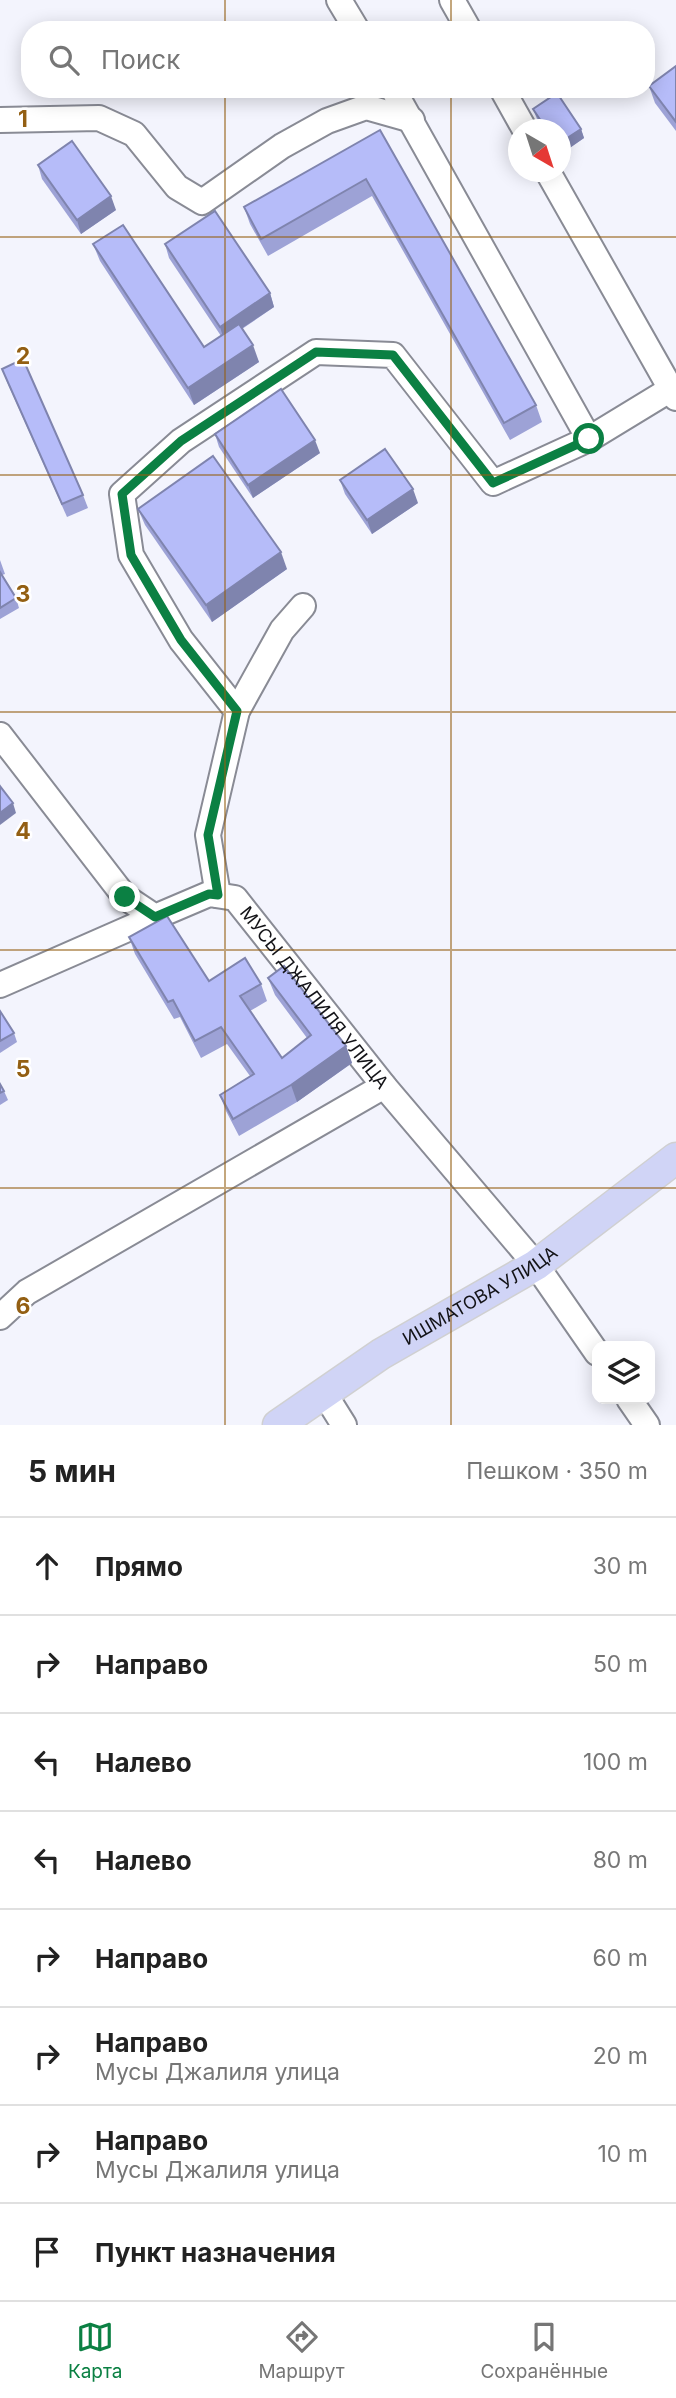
<!DOCTYPE html>
<html lang="ru">
<meta charset="utf-8">
<style>
body{margin:0;font-family:Inter,sans-serif;background:#f2f2f2;color:#222}
.controls{position:absolute;right:21px;bottom:21px;display:grid;overflow:hidden;border-radius:14px;box-shadow:0 4px 18px #0003}
.controls button{width:63px;height:63px;display:grid;place-items:center;padding:0;border:0;border-bottom:2px solid #e0e0e0;background:#fff;color:#222;font:35px sans-serif}
.compass{position:absolute;left:508px;top:119px;width:63px;height:63px;border-radius:50%;background:#fff;box-shadow:0 4px 18px #0003;rotate:141deg}
.stop{position:absolute;width:21px;height:21px;margin:-16px;border:5px solid #0b8043;border-radius:50%;background:#fff}
.stop.end{background:#0b8043;border-color:#fff;box-shadow:0 2px 7px #0008}
.list{margin:0;padding:0;list-style:none}
h2{display:flex;justify-content:space-between;align-items:center;height:91px;margin:0;padding:0 28px;font-size:30px}
h2 small{font-size:23px;font-weight:400;color:#767676}
.list li{display:grid;grid-template-columns:46px 1fr auto;gap:21px;align-items:center;box-sizing:border-box;height:98px;padding:0 28px;border-top:2px solid #e0e0e0}
.list b{display:block;font-size:26px;white-space:nowrap}
.list p{margin:0;font-size:23px;white-space:nowrap;color:#767676}
.list em{font-size:23px;font-style:normal;color:#767676}
.icon{flex:none;width:38px;height:38px;fill:none;stroke:currentColor;stroke-width:2;stroke-linecap:round;stroke-linejoin:round}
.map{position:relative;flex:none;width:676px;height:1425px;overflow:hidden}
.search{position:absolute;background:#fff;box-shadow:0 4px 18px #0003;left:21px;right:21px;top:21px;height:77px;display:flex;align-items:center;gap:18px;box-sizing:border-box;padding:0 24px;border-radius:28px;color:#767676;font-size:26px}
.sheet{height:875px;background:#fff}
nav{display:flex;justify-content:space-around;align-items:center;box-sizing:border-box;height:98px;border-top:2px solid #e0e0e0;background:#fff;font-size:19px;color:#767676}
nav a{display:grid;justify-items:center;gap:4px}
nav .on{color:#0b8043}
.map>svg:first-child{display:block}
.lines{fill:none;stroke-linecap:round;stroke-linejoin:round}
.minor-casing{stroke:#898b95;stroke-width:28}
.major-casing{stroke:#d0d0d1;stroke-width:33}
.minor{stroke:#fff;stroke-width:24}
.major{stroke:#d0d4f6;stroke-width:30}
.wall{fill:#9da2d6}
.shaded-wall{fill:#7f84ae}
.building{fill:#b6bcf9;stroke:#7f84ae;stroke-width:2}
.route{stroke:#0b8043;stroke-width:9}
.grid{fill:none;stroke:#935f13;stroke-width:2;stroke-opacity:0.55}
.labels{text-anchor:middle;stroke-width:5;stroke-linejoin:round;paint-order:stroke}
.street-label{font-size:18px;fill:#131317;stroke:#fff}
.grid-label{font-size:23px;text-anchor:middle;font-weight:bold;fill:#935f13;stroke:#fff;stroke-width:5;stroke-linejoin:round;paint-order:stroke}
</style>
<div class="map">
<svg width="676" height="1425" viewBox="0 0 676 1425">
<rect width="100%" height="100%" fill="#f3f4fd"/>
<g class="lines">
<g class="minor-casing">
<g id="minor">
<path d="M339 0 357 30"/>
<path d="M452 0 469 30"/>
<path d="M393 89 589 439"/>
<path d="M502 89 525 130"/>
<path d="M0 120 99 118 134 134 177 187 202 202 282 146 327 121 366 107 412 120"/>
<path d="M548 172 676 398"/>
<path d="M237 711 181 640 131 555 122 494 181 441 316 352 393 355 493 483 589 439 676 386"/>
<path id="s1" d="M0 735 125 897 155 917 209 894 235 898 384 1086 536 1265 597 1353"/>
<path d="M218 895 208 835 237 711 282 630 303 606"/>
<path d="M0 985 155 917"/>
<path d="M0 1317 27 1292 384 1086"/>
<path d="M324 1393 344 1425"/>
<path d="M629 1399 647 1425"/>
</g>
</g>
<g class="major-casing">
<g id="major">
<path id="s2" d="M278 1425 381 1354 536 1265 676 1158"/>
</g>
</g>
<use href="#minor" class="minor"/>
<use href="#major" class="major"/>
</g>
<g class="wall">
<path d="M676 66V131L655 103 649 86Z"/>
<path d="M533 109 581 129 584 138 561 154V130H544L537 119Z"/>
<path d="M380 130 536 405 542 422 510 440 372 196 268 256 250 224 244 207Z"/>
<path d="M38 165 116 210 81 234 42 179Z"/>
<path d="M93 244 204 347 221 336 169 258 165 244 270 293 274 307 242 329 259 362 194 405 100 261Z"/>
<path d="M2 369 83 495 88 508 67 517 7 382Z"/>
<path d="M215 434 320 453 253 498 219 447Z"/>
<path d="M340 480 418 503 372 534 345 494Z"/>
<path d="M138 509 287 569 212 622 145 525Z"/>
<path d="M0 560 5 574 2 575 16 598 19 608 0 619Z"/>
<path d="M129 937 209 981 261 984 267 1001 250 1011 282 1058 307 1038 275 995 268 978 346 1046 352 1063 297 1102 239 1136 226 1111 220 1095 250 1076 227 1044 201 1058 180 1017 174 1019 135 954Z"/>
<path d="M0 1011 14 1033 17 1042 0 1053Z"/>
<path d="M0 1084 4 1091 8 1100 0 1105Z"/>
</g>
<g class="shaded-wall">
<path d="M581 129 584 138 561 154V142Z"/>
<path d="M111 196 116 210 81 234 77 220Z"/>
<path d="M270 293 274 307 224 340 220 327Z"/>
<path d="M253 345 259 362 194 405 188 388Z"/>
<path d="M315 440 320 453 253 498 248 485Z"/>
<path d="M413 489 418 503 372 534 367 520Z"/>
<path d="M281 552 287 569 212 622 206 605Z"/>
<path d="M13 803 16 813 0 825V813Z"/>
<path d="M346 1046 352 1063 297 1102 291 1085Z"/>
</g>
<g class="building">
<path d="M676 66V122L649 86Z"/>
<path d="M557 93 581 129 561 142V130H547L533 109Z"/>
<path d="M380 130 536 405 504 423 366 179 261 239 244 207Z"/>
<path d="M72 141 111 196 77 220 38 165Z"/>
<path d="M215 211 270 293 220 327 165 244Z"/>
<path d="M123 225 204 347 239 324 253 345 188 388 93 244Z"/>
<path d="M23 359 83 495 62 504 2 369Z"/>
<path d="M281 389 315 440 248 485 215 434Z"/>
<path d="M385 449 413 489 367 520 340 480Z"/>
<path d="M213 456 281 552 206 605 138 509Z"/>
<path d="M0 572 16 598 0 608Z"/>
<path d="M0 786 13 803 0 813Z"/>
<path d="M167 916 209 981 245 958 261 984 240 996 282 1058 311 1035 268 978 284 966 346 1046 291 1085 233 1119 220 1095 254 1074 221 1027 195 1041 173 1000 168 1002 129 937Z"/>
<path d="M0 1011 14 1033 0 1041Z"/>
<path d="M0 1084 4 1091 0 1093Z"/>
</g>
<g class="lines">
<path class="route" d="M125 897 155 917 209 894 218 895 208 835 237 711 181 640 131 555 122 494 181 441 316 352 393 355 493 483 589 439"/>
</g>
<path class="grid" d="M225 0V30M451 0V30M225 89V1425M451 89V1425M0 237H676M0 475H676M0 712H676M0 950H676M0 1188H676"/>
<g class="labels">
<g class="street-label">
<text dy="6" stroke="none"><textPath href="#s1" startOffset="453">МУСЫ ДЖАЛИЛЯ УЛИЦА</textPath></text>
<text dy="6" stroke="none"><textPath href="#s2" startOffset="240">ИШМАТОВА УЛИЦА</textPath></text>
</g>
</g>
<g class="grid-label">
<text x="23" y="127">1</text>
<text x="23" y="364">2</text>
<text x="23" y="602">3</text>
<text x="23" y="839">4</text>
<text x="23" y="1077">5</text>
<text x="23" y="1314">6</text>
</g>
</svg>
<div class="controls">
<button><svg class="icon" aria-label="layers" viewBox="0 0 24 24"><path d="M12 4l9 5-9 5-9-5zM3 14l9 5 9-5"/></svg></button>
</div>
<svg class="compass" viewBox="-18 -18 36 36"><path d="M0-13l5 13h-10z" fill="#e53935"/><path d="M0 13l5-13h-10z" fill="#767676"/></svg>
<div class="stop" style="left:589px;top:439px"></div>
<div class="stop end" style="left:125px;top:897px"></div>
<div class="search"><svg class="icon" aria-label="search" viewBox="0 0 24 24"><circle cx="10" cy="10" r="6"/><path d="M15 15l6 6"/></svg>Поиск</div>
</div>
<section class="sheet">
<h2>5 мин<small>Пешком · 350 m</small></h2>
<ul class="list">
<li><svg class="icon" aria-label="ahead" viewBox="0 0 24 24"><path d="M12 20V5M6 11l6-6 6 6"/></svg><div><b>Прямо</b></div><em>30 m</em></li>
<li><svg class="icon" aria-label="right" viewBox="0 0 24 24"><path d="M7 20v-9h11M14 6l5 5-5 5"/></svg><div><b>Направо</b></div><em>50 m</em></li>
<li><svg class="icon" aria-label="left" viewBox="0 0 24 24"><path d="M17 20v-9H6M10 6l-5 5 5 5"/></svg><div><b>Налево</b></div><em>100 m</em></li>
<li><svg class="icon" aria-label="left" viewBox="0 0 24 24"><path d="M17 20v-9H6M10 6l-5 5 5 5"/></svg><div><b>Налево</b></div><em>80 m</em></li>
<li><svg class="icon" aria-label="right" viewBox="0 0 24 24"><path d="M7 20v-9h11M14 6l5 5-5 5"/></svg><div><b>Направо</b></div><em>60 m</em></li>
<li><svg class="icon" aria-label="right" viewBox="0 0 24 24"><path d="M7 20v-9h11M14 6l5 5-5 5"/></svg><div><b>Направо</b><p>Мусы Джалиля улица</p></div><em>20 m</em></li>
<li><svg class="icon" aria-label="right" viewBox="0 0 24 24"><path d="M7 20v-9h11M14 6l5 5-5 5"/></svg><div><b>Направо</b><p>Мусы Джалиля улица</p></div><em>10 m</em></li>
<li><svg class="icon" aria-label="arrive" viewBox="0 0 24 24"><path d="M6 21V4h12l-3 4 3 4H6"/></svg><div><b>Пункт назначения</b></div></li>
</ul>
</section>
<nav>
<a class="on"><svg class="icon" aria-label="map" viewBox="0 0 24 24"><path d="M3 6l6-2 6 2 6-2v14l-6 2-6-2-6 2zM9 4v14M15 6v14"/></svg>Карта</a>
<a><svg class="icon" aria-label="directions" viewBox="0 0 24 24"><path d="M12 3l9 9-9 9-9-9zM9 14v-3h6M13 9l2 2-2 2"/></svg>Маршрут</a>
<a><svg class="icon" aria-label="saved" viewBox="0 0 24 24"><path d="M7 4h10v16l-5-4-5 4z"/></svg>Сохранённые</a>
</nav>
